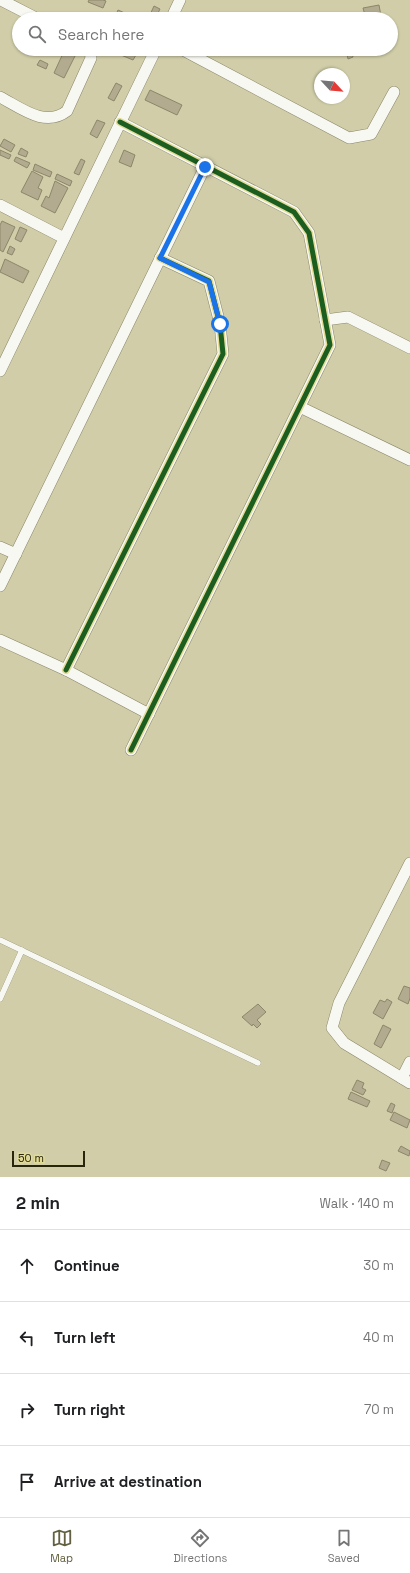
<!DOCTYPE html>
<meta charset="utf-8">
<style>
body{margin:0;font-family:"Space Grotesk",sans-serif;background:#f6f6f6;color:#202124}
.compass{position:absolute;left:314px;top:68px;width:36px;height:36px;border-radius:50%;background:#fff;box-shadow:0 1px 3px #0004;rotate:116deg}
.scale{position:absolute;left:12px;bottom:10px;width:73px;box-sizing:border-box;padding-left:4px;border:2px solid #28260a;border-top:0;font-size:11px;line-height:14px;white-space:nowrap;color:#28260a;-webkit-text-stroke:3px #e1db97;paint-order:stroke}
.stop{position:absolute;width:12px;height:12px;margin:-9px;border:3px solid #1a73e8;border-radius:50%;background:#fff}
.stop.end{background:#1a73e8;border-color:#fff;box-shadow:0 1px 4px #0008}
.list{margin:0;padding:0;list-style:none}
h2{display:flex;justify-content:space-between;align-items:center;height:52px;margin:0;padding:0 16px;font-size:17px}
h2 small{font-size:13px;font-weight:400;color:#757577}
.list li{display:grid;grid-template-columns:26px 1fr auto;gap:12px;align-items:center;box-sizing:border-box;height:72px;padding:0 16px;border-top:1px solid #e0e0e0}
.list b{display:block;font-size:15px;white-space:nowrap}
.list em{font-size:13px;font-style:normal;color:#757577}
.icon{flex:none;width:22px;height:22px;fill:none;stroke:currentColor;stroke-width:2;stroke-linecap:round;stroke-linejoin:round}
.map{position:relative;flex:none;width:410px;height:1177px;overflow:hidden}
.search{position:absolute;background:#fff;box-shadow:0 1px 3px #0004;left:12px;right:12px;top:12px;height:44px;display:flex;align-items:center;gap:10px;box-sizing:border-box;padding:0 14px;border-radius:22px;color:#757577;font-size:15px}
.sheet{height:340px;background:#fff}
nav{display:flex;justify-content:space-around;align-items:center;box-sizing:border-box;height:56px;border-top:1px solid #e0e0e0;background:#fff;font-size:11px;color:#757577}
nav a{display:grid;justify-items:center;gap:2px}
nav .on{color:#636041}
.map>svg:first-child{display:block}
.building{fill:#b2ab8f;stroke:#8d8769}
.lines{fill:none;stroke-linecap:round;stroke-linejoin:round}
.lane-casing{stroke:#888668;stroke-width:6}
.street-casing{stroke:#888668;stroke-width:12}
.lane{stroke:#f8f8f2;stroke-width:5.5}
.street{stroke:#f8f8f2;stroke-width:11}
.cycleway-casing{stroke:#e1db97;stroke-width:8}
.cycleway{stroke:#1b5e20;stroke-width:5}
.route{stroke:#1a73e8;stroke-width:5}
</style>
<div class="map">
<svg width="410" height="1177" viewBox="0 0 410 1177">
<rect width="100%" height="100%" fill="#d0cda8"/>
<g class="building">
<path d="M89 0H103L106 1 103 8 88 2Z"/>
<path d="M379 5 381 16 366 19 363 8Z"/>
<path d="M154 6 160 9 155 19H148Z"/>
<path d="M118 10 127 14 125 19H114Z"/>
<path d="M65 49 76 54 64 78 54 73Z"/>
<path d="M124 49 136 55 133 60 121 55Z"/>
<path d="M351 50 353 57 348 59 346 51Z"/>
<path d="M40 60 48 64 46 69 37 65Z"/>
<path d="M116 83 122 86 114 101 108 98Z"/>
<path d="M150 90 182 105 177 115 145 100Z"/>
<path d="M97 120 105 123 97 138 90 134Z"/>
<path d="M4 139 15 145 11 152 0 146Z"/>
<path d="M21 148 28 152 26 157 18 154Z"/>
<path d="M0 150 11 155 9 159 0 155Z"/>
<path d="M124 150 135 155 131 167 119 162Z"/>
<path d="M16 157 30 163 27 168 14 161Z"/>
<path d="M81 159 85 161 79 175 74 173Z"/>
<path d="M35 164 52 172 50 177 33 170Z"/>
<path d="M32 171 43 177 38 188 42 190 38 200 21 192Z"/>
<path d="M57 174 72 181 70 186 55 179Z"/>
<path d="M55 181 68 188 55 213 41 206 46 196 49 198Z"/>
<path d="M2 221 15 227 3 252 0 250V225Z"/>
<path d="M20 227 27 230 21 242 15 239Z"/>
<path d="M10 246 15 249 12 255 7 253Z"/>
<path d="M5 259 29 271 23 283 0 272Z"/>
<path d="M404 986 410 988V998L408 1004 398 999Z"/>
<path d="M387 999 392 1002 383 1019 373 1013 380 1000 385 1002Z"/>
<path d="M258 1004 266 1012 257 1020 261 1024 257 1028 253 1024 252 1026 242 1017Z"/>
<path d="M383 1025 391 1029 381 1048 374 1044Z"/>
<path d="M357 1080 364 1083 362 1088 366 1090 363 1095 352 1090Z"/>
<path d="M351 1092 370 1101 367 1107 348 1099Z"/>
<path d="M391 1103 395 1105 392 1113 387 1111Z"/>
<path d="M394 1112 410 1120 407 1128 390 1120Z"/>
<path d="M401 1146 410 1151 409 1156 398 1151Z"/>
<path d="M382 1160 390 1163 386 1171 379 1168Z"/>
</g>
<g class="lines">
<g class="lane-casing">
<g id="lane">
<path d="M0 940 258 1063"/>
<path d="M0 999 22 950"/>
</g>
</g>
<g class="street-casing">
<g id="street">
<path d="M1 0 38 19"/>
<path d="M171 19 180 0"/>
<path d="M181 49 349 138 371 134 394 92"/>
<path d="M0 97C21 108 45 128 67 111L91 58 90 49"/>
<path d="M120 122 294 212 309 233 330 345 131 750"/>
<path d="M0 205 64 238"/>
<path d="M325 320 348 317 410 348"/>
<path d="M0 371 156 49"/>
<path d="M300 407 410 460"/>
<path d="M0 547 16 554"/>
<path d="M0 586 205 167"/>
<path d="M0 640 66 670 149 714"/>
<path d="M66 670 223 354 220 324 209 281 160 258"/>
<path d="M410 863 339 1003 332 1028 344 1043 410 1083"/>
<path d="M402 1078 410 1062"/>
</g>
</g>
<use href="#lane" class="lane"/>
<use href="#street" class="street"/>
<g class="cycleway-casing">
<g id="cycleway">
<path d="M120 122 294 212 309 233 330 345 131 750"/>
<path d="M66 670 223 354 220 324 209 281 160 258"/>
</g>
</g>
<use href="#cycleway" class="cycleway"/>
</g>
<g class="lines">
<path class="route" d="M205 167 160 258 209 282 220 324"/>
</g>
</svg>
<svg class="compass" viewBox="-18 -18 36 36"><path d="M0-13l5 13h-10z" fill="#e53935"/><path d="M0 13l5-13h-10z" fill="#757577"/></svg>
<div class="scale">50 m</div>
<div class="stop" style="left:220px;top:324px"></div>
<div class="stop end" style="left:205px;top:167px"></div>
<div class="search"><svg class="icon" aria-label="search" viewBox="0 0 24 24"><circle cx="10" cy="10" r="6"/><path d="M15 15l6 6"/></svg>Search here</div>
</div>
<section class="sheet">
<h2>2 min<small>Walk · 140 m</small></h2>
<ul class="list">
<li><svg class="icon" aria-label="ahead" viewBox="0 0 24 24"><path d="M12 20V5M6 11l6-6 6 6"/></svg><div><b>Continue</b></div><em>30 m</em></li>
<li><svg class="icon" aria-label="left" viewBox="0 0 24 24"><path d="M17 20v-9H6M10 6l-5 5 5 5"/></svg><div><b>Turn left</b></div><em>40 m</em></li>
<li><svg class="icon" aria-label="right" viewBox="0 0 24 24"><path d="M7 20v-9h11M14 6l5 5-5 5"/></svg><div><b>Turn right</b></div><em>70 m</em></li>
<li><svg class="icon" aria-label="arrive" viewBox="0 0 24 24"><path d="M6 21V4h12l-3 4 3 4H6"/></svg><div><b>Arrive at destination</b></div></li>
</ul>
</section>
<nav>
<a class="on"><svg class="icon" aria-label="map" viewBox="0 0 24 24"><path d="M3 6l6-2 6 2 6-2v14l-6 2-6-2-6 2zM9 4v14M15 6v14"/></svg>Map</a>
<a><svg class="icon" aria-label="directions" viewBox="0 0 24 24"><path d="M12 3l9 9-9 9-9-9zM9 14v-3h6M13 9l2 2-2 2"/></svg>Directions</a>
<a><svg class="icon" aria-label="saved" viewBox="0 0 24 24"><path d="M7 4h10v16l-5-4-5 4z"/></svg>Saved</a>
</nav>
